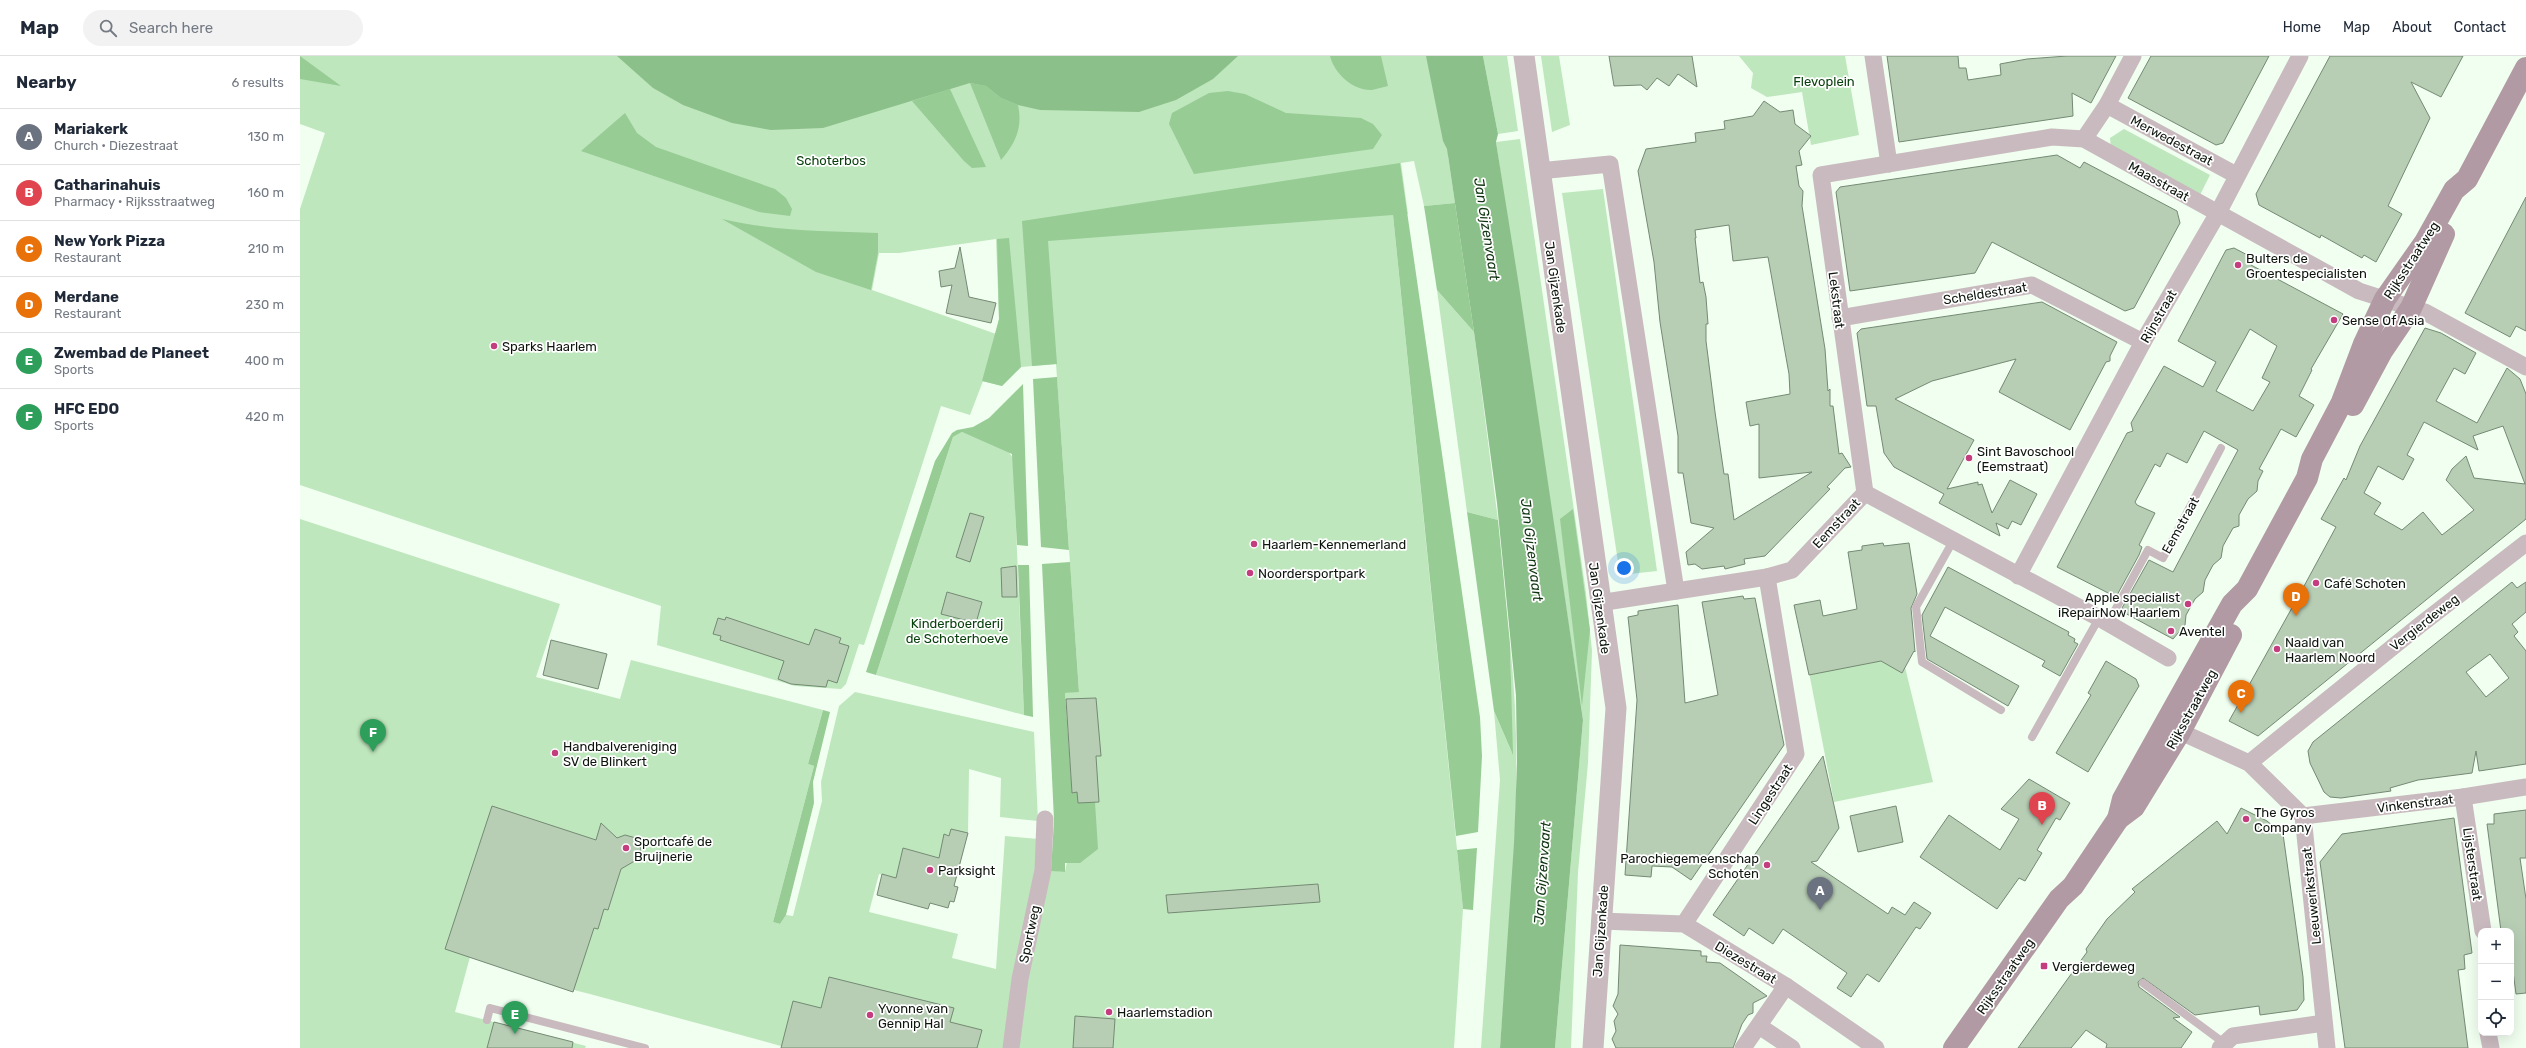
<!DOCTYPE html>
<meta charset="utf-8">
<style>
body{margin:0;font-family:Rubik,sans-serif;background:#f2f2f3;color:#1f2937}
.controls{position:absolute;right:12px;bottom:12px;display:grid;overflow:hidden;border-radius:8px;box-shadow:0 4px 16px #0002}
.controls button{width:36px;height:36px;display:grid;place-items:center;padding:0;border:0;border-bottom:1px solid #e0e1e3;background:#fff;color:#1f2937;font:20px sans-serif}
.you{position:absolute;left:1324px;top:512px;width:14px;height:14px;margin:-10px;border:3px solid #fff;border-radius:50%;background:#1a73e8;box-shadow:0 0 0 6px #1a73e833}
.badge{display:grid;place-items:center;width:26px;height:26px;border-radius:50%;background:#c43e7f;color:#fff;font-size:13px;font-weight:700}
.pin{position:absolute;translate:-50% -33px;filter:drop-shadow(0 1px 2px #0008)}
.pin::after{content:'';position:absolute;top:21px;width:14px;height:12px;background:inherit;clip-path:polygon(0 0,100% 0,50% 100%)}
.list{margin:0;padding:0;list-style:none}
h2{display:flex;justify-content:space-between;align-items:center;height:52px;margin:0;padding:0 16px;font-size:17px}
h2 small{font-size:13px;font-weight:400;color:#747a83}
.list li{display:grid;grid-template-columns:26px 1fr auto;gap:12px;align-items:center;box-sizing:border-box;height:56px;padding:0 16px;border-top:1px solid #e0e1e3}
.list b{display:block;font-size:15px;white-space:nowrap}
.list p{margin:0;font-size:13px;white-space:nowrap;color:#747a83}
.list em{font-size:13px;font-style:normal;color:#747a83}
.icon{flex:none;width:22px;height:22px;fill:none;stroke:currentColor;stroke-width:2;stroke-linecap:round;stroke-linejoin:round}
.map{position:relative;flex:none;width:2226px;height:992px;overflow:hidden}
header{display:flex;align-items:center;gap:24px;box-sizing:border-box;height:56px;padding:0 20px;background:#fff;border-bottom:1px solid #e0e1e3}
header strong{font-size:19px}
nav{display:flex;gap:22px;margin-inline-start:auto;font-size:14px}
.search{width:280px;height:36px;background:#f2f2f3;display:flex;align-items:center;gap:10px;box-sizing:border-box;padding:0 14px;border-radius:22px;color:#747a83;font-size:15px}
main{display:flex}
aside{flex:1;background:#fff}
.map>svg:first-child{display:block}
.green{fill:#bfe7bd;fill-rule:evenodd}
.forest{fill:#97cc95}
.water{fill:#8cc08a}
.building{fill:#b7ceb5;stroke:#748a73;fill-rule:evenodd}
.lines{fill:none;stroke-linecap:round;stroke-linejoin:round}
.service{stroke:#c9babf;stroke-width:8}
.minor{stroke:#c9babf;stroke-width:17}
.tertiary{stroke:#c9babf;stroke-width:21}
.secondary{stroke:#b19aa3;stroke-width:22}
.poi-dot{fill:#c43e7f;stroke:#fff;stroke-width:1.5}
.labels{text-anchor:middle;stroke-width:3.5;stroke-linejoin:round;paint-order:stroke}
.park-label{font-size:13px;fill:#09410d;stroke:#fff}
.street-label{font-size:13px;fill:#0d150d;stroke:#fff}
.poi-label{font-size:13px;fill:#0d150d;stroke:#fff;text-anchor:start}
.water-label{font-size:14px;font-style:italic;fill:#0f3410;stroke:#fff}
</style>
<header>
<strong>Map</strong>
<div class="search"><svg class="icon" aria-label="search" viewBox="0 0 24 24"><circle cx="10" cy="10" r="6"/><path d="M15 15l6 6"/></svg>Search here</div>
<nav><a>Home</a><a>Map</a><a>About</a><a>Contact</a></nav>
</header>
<main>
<aside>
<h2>Nearby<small>6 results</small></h2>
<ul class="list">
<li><span class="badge" style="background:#6b7280">A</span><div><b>Mariakerk</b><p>Church · Diezestraat</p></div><em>130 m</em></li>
<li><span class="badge" style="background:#e0444e">B</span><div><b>Catharinahuis</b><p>Pharmacy · Rijksstraatweg</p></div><em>160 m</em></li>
<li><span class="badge" style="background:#e8710a">C</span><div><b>New York Pizza</b><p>Restaurant</p></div><em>210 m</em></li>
<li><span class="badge" style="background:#e8710a">D</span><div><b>Merdane</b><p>Restaurant</p></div><em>230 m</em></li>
<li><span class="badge" style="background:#2e9e5b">E</span><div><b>Zwembad de Planeet</b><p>Sports</p></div><em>400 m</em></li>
<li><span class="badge" style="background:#2e9e5b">F</span><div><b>HFC EDO</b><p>Sports</p></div><em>420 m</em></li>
</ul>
</aside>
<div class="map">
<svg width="2226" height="992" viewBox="0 0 2226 992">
<rect width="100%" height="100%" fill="#f0ffef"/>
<g class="green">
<path d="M0 0H1156L1148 100 1155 147 1124 150 1114 105 1101 107 1108 158 1093 159 1163 853 1154 992H481V990L290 938 274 934 273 936 170 901 155 956 286 990 285 992H0V463L260 548 236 621 320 643 331 604 523 654 508 708 514 710 473 866 480 868 486 859 493 860 522 745 521 726 539 650 555 636 734 676 738 765 700 761 701 722 669 713 668 777 651 773 649 780 644 778 645 780 640 802 603 792 606 809 599 808 603 810 600 823 579 818 569 856 658 878 652 902 696 913 705 780 738 783 737 813 765 816 778 747 772 736 765 637 779 635 756 308 721 311 702 330 683 325 670 359 641 350 564 589 559 588 546 628 541 633 495 630 357 589 361 550 0 429V153L25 77 0 68ZM696 183 699 263 696 278 572 234 579 197H599Z"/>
<path d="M1183 0H1207L1218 75 1198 78Z"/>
<path d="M1241 0H1259L1270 69 1252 76Z"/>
<path d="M1439 0H1545L1559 79 1511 89 1502 36 1467 41 1451 32 1453 17Z"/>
<path d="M1824 73 1910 119 1899 141 1811 92 1810 82Z"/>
<path d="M1220 83 1286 537 1292 595 1288 707 1278 816 1271 992H1255L1283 664 1196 86Z"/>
<path d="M1303 133 1357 515 1320 519 1262 137Z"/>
<path d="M1137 234 1174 276 1198 464 1167 456Z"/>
<path d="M662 376 708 395 713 402 724 659 576 619 653 381Z"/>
<path d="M1210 588C1225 722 1210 858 1200 992H1181L1200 724 1194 655 1212 697Z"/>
<path d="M1585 597 1604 607 1633 726 1534 746 1508 611Z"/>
</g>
<g class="forest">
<path d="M0 0 41 30 0 23Z"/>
<path d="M1030 0H1081L1088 30C1083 31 1077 33 1072 34 1053 35 1034 17 1030 0Z"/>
<path d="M670 27 686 30 701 42 718 49C723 72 715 88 701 104Z"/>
<path d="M650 33 686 111 672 112 664 105 612 45Z"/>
<path d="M928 35 945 38 986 57 1061 62 1073 68 1082 79 1073 93 894 118 869 68 872 57 909 37Z"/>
<path d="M325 57 337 77 356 91 475 133 486 142 492 153 490 160 459 156 281 95Z"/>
<path d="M1100 107 1180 661 1182 700 1178 776 1156 780 1093 159 748 185 757 308 732 310 722 165Z"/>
<path d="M1155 147 1174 276 1137 234 1124 150Z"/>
<path d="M422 163C473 175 525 175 578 177V197L571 234 516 216Z"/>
<path d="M709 182 721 311 702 330 682 325 699 263 697 183Z"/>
<path d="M757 321 769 494 741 491 733 323Z"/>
<path d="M723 328 728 490 717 489 712 398 662 376 653 381 576 619 566 616 635 405 652 377 657 374 673 371 689 362Z"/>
<path d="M1273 453 1290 574 1282 650 1260 463Z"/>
<path d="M1167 456 1198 464 1210 588 1213 699 1194 655Z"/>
<path d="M770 506 779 636 765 637 772 736H777L778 747 795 746 798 793 780 807H765V816L751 815 754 764 742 508Z"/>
<path d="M718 509H729L733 661 724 659Z"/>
<path d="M523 654 530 656 513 726 514 747 486 859 480 868 473 866 514 710 508 708Z"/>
<path d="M1177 792 1173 854 1163 853 1157 794Z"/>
</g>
<g class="water">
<path d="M317 0H938L913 23 876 44 839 56 740 54 718 49 701 42 686 30 670 27 523 72 471 74 432 67 383 49 353 32Z"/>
<path d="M1126 0H1183L1198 78 1196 86 1219 230 1283 664 1255 992H1200L1214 787 1217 707 1216 640 1197 447 1174 276 1147 93 1143 85Z"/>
</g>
<g class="building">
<path d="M1309 0H1392L1397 31 1378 18 1369 30 1357 22 1347 34 1341 29 1314 30Z"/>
<path d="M1587 0H1658L1659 12H1666L1668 24 1701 19 1700 8 1727 3 1767 0H1816L1791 47 1772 37 1773 60 1599 86Z"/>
<path d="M1851 0H1969L1923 87 1916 89 1828 42Z"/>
<path d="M2030 0H2163L2141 41 2111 26 2130 62 2088 150 2102 158 2076 206 2064 199 2062 202 2021 179 2020 182 1959 149 1956 138Z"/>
<path d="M1464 45 1480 56 1493 54 1495 68 1511 80 1499 95 1502 109 1496 110 1499 130 1503 135 1502 150 1525 293 1528 335 1530 333V350H1533L1539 398 1542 397 1551 411 1545 412 1527 431 1530 433 1465 500 1444 503 1445 508 1425 513 1424 510 1402 513 1395 508 1388 509 1386 496 1414 472 1391 467 1383 417H1378V380L1360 266 1354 206 1338 115 1346 93 1396 86 1395 77 1425 73 1424 65 1453 60ZM1429 169 1433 205 1468 201 1489 318 1490 338 1446 346 1450 370 1459 368V422L1512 416 1434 464 1428 418H1424L1415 356 1406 285V268H1408L1406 241 1403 226 1400 227 1395 182H1396L1395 174Z"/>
<path d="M1757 99 1780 112 1784 106 1877 155 1880 167 1834 252 1825 255 1692 186 1675 217 1550 235 1536 136 1540 131Z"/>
<path d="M2226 141V275L2216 270 2210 281 2165 257Z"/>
<path d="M660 191 669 241 696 247 691 267 646 257 652 229 641 231 639 215 655 212Z"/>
<path d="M1934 192 1955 203 1951 209 2043 258 2011 313 2012 314 1999 340 2014 349 1996 381 1981 373 1959 413 1963 415 1958 425 1957 435 1948 443 1939 459V470L1933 472 1923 490 1921 502 1913 509 1905 524 1903 536 1895 543 1886 559 1885 569 1873 583 1823 556 1822 552 1849 504 1873 516 1938 394 1904 375 1887 407 1867 397 1860 411 1855 408 1835 446 1837 449 1855 457 1839 489 1842 491 1839 499 1816 541 1757 511 1827 377 1833 375 1831 367 1864 310 1903 331 1916 306 1878 285 1926 194ZM1950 273 1977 290 1962 322 1970 326 1953 355 1916 335Z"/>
<path d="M1742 246 1817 286 1810 300V305L1806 306 1770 374 1699 336 1716 303 1632 325 1595 343 1674 384 1647 433 1678 426V429L1682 428 1692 457 1710 424 1737 438 1721 469 1712 465 1708 473 1696 467 1700 480 1639 447 1644 438 1594 411 1584 397 1576 350H1567L1557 277 1561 273Z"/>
<path d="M2125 272 2141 277 2176 297 2165 318 2154 312 2136 345 2177 367 2207 312 2220 323 2226 338V463L1958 680 1929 665 1993 550 1986 546 1996 528 2003 532 2036 471 2021 463 2044 422 2046 424 2060 390ZM2124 366 2178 394 2173 380 2203 370 2225 428 2174 422 2166 400 2152 413 2146 424 2174 454 2142 479 2123 456 2102 474 2074 458 2081 447 2064 437 2078 410 2103 424 2114 403 2107 399Z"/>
<path d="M670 457 684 461 670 506 656 501Z"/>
<path d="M1583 487 1584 490 1609 487 1617 538 1611 552 1615 596 1614 595 1602 617 1581 605 1509 619 1494 549 1520 544 1523 560 1557 553 1548 496 1562 494V490Z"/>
<path d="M716 510 717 541H702L701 512Z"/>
<path d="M1648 511 1769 576 1768 579 1775 583 1774 586 1778 588 1760 620 1742 610 1745 605 1645 551 1630 580 1719 630 1708 650 1627 603 1622 559Z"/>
<path d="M2212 526 2217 532 2226 526V556L2212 568 2218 576 2214 580 2226 595V708L2179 715 2176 695 2172 717 2118 724 2090 732 2091 735 2041 742 2030 741 2024 736 2010 707 2008 695 2013 686ZM2190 598 2209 622 2186 641 2166 616Z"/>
<path d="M647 536 682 546 676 567 641 558Z"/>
<path d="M1443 540 1444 543 1455 542 1484 689 1391 824 1372 811 1352 810 1351 821 1325 819 1337 644 1328 561 1338 559V555L1378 549 1385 647 1418 639 1402 546Z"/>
<path d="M426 561 509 589 515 573 541 582 539 587 549 590 537 627 528 624 526 631 491 628 478 623 484 605 420 584 421 580 413 578 418 562 425 564Z"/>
<path d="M251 584 307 598 298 633 243 619Z"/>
<path d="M1806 605 1836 623 1839 630 1788 716 1756 697 1791 639 1788 637Z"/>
<path d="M796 642 801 700H796L799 746 778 747 777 736 772 737 766 643Z"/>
<path d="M1523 700 1539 772 1517 805 1511 806 1588 858 1592 851 1605 859 1614 846 1631 857 1620 873 1616 871 1579 926 1567 918 1551 941 1537 932 1547 917 1483 873 1473 888 1449 872 1444 880 1413 859Z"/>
<path d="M1729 723 1770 747 1760 764 1756 762 1737 794 1742 797 1725 825 1719 822 1697 853 1620 801 1649 759 1700 794 1719 763 1701 753Z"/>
<path d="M192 750 296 784 301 767 317 782 325 779 336 782 341 793 338 803 321 813 308 854 304 853 298 873 294 872 273 936 145 893Z"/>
<path d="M1596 750 1603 786 1558 796 1550 760Z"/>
<path d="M1941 752 1967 765 1983 778 2003 921 2004 944 1997 954 1960 959 1959 950 1895 959 1843 922 1838 926 1839 931 1880 961 1873 962 1892 976 1881 992H1806L1807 988 1786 974 1771 992H1718L1787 896 1786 893 1807 863 1835 836 1832 833 1917 765 1927 778Z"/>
<path d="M2226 754V802H2220L2226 843V937L2216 938 2211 900V875H2201L2187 768H2194V758Z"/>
<path d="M2154 762 2172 897 2164 899 2165 913 2158 914 2168 992H2045L2020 806 2042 778Z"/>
<path d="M651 773 668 777 654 830 658 831 654 846 650 845 648 852 630 847 628 853 577 839 582 818 596 822 603 792 639 802 644 778 649 780Z"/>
<path d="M1018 828 1020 846 868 857 866 839Z"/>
<path d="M1320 889 1401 895V900H1407L1406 906 1420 907 1467 940 1453 947V957L1448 959 1442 968 1433 992H1316L1312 983 1316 975 1314 965 1318 958 1313 950 1318 938Z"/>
<path d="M529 921 654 952 650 966 682 974 677 992H481L493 945 521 952Z"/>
<path d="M775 960 815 963 813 992H773Z"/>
<path d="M194 966 273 986 272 992H187Z"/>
</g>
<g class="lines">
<g class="service">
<path d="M1653 485 1616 551 1622 606 1701 654"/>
<path d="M1808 567 1848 494 1863 502 1921 392"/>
<path d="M1732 681 1799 562"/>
<path d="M1843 927 1924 987"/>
<path d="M187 964 190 952 345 992"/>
</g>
<g class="minor">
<path d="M1573 0 1589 108"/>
<path d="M1807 49 1936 119"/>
<path d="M1784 83 1807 49 1833 0"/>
<path d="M1239 115 1310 108 1376 535"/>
<path d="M1540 262 1732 229 1843 286"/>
<path d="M1565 437 1521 119 1752 81 1784 83 2059 235 2125 256 2226 311"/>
<path d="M1565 437 1799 562 1868 602"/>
<path d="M1718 520 1843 286 1918 157 2000 0"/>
<path d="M1299 547 1467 521 1492 514 1565 437"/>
<path d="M1870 671 1949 707 2003 760 2027 992"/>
<path d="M1949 707 2120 569 2226 487"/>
<path d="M2163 741 2183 875"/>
<path d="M2003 760 2163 741 2226 731"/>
<path d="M1300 865 1384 868 1486 930 1576 992"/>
<path d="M1384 868 1496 698 1467 521"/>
<path d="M1459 970 1492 992"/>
<path d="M2188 977 2191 992"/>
<path d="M711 992 720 923 743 814 745 763"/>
<path d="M1443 992 1486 930"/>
<path d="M1920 992 1933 980 2024 967"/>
</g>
<path class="tertiary" d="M1224 0 1316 652 1293 992"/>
<g class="secondary">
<path d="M2053 349 2082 295 2111 252 2144 178"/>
<path d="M1818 763 1823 743 1932 548 1947 533 2007 422 2012 403 2042 346 2064 288 2085 243 2125 186 2154 134 2167 123 2226 12"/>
<path d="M1654 992 1759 843 1773 830 1818 763 1834 751 1880 676 1931 579"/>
</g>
</g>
<g class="poi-dot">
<circle cx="1938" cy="209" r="4"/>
<circle cx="2034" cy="264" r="4"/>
<circle cx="194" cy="290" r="4"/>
<circle cx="1669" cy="402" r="4"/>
<circle cx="954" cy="488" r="4"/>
<circle cx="950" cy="517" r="4"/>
<circle cx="2016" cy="527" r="4"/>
<circle cx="1888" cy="548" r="4"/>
<circle cx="1871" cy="575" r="4"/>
<circle cx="1977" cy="593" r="4"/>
<circle cx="255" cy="697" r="4"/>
<circle cx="1946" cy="763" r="4"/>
<circle cx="326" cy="792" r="4"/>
<circle cx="1467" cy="809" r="4"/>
<circle cx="630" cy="814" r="4"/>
<rect x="1740" y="906" width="8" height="8" rx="2"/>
<circle cx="809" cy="956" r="4"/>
<circle cx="570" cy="959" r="4"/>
</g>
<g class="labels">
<g class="park-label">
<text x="1524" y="30">Flevoplein</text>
<text x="531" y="109">Schoterbos</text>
<text x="657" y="572">Kinderboerderij<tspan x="657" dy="15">de Schoterhoeve</tspan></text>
</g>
<g class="street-label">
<text transform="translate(1872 84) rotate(28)" y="5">Merwedestraat</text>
<text transform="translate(1859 125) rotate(29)" y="5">Maasstraat</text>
<text transform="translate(2111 204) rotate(-57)" y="5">Rijksstraatweg</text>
<text transform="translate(1256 231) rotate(82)" y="5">Jan Gijzenkade</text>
<text transform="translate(1685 237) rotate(-9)" y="5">Scheldestraat</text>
<text transform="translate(1537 244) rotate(83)" y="5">Lekstraat</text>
<text transform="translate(1858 260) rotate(-60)" y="5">Rijnstraat</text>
<text transform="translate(1536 467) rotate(-47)" y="5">Eemstraat</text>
<text transform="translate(1880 469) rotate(-61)" y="5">Eemstraat</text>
<text transform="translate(1300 552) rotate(82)" y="5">Jan Gijzenkade</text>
<text transform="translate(2124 566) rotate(-38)" y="5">Vergierdeweg</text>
<text transform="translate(1891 653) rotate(-61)" y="5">Rijksstraatweg</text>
<text transform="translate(1470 738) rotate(-57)" y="5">Lingestraat</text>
<text transform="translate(2115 747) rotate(-7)" y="5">Vinkenstraat</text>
<text transform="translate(2173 808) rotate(82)" y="5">Lijsterstraat</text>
<text transform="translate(2011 840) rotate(-96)" y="5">Leeuwerikstraat</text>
<text transform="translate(1300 875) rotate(-86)" y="5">Jan Gijzenkade</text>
<text transform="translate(729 878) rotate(-78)" y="5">Sportweg</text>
<text transform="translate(1446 906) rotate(31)" y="5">Diezestraat</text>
<text transform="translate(1705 920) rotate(-55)" y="5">Rijksstraatweg</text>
</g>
<g class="poi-label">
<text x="1946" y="207">Bulters de<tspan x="1946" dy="15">Groentespecialisten</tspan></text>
<text x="2042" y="269">Sense Of Asia</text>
<text x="202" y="295">Sparks Haarlem</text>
<text x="1677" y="400">Sint Bavoschool<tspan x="1677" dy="15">(Eemstraat)</tspan></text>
<text x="962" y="493">Haarlem-Kennemerland</text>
<text x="958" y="522">Noordersportpark</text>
<text x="2024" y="532">Café Schoten</text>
<text x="1880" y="546" text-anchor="end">Apple specialist<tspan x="1880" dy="15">iRepairNow Haarlem</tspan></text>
<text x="1879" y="580">Aventel</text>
<text x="1985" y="591">Naald van<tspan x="1985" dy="15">Haarlem Noord</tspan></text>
<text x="263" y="695">Handbalvereniging<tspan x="263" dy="15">SV de Blinkert</tspan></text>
<text x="1954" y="761">The Gyros<tspan x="1954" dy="15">Company</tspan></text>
<text x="334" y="790">Sportcafé de<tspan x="334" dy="15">Bruijnerie</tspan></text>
<text x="1459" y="807" text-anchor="end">Parochiegemeenschap<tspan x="1459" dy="15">Schoten</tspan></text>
<text x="638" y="819">Parksight</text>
<text x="1752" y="915">Vergierdeweg</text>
<text x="578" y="957">Yvonne van<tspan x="578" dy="15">Gennip Hal</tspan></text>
<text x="817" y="961">Haarlemstadion</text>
</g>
<g class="water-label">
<text transform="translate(1187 173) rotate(81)" y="5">Jan Gijzenvaart</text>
<text transform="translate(1232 494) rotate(83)" y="5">Jan Gijzenvaart</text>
<text transform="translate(1242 817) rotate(-86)" y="5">Jan Gijzenvaart</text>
</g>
</g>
</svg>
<div class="controls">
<button>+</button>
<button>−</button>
<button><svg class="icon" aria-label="locate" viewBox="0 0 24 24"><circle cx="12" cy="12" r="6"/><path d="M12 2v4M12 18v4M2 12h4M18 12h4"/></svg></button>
</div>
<div class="you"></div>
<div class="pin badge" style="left:1520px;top:854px;background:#6b7280">A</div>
<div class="pin badge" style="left:1742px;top:769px;background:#e0444e">B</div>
<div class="pin badge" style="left:1941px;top:657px;background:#e8710a">C</div>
<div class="pin badge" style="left:1996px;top:560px;background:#e8710a">D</div>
<div class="pin badge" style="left:215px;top:978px;background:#2e9e5b">E</div>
<div class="pin badge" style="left:73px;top:696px;background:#2e9e5b">F</div>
</div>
</main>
